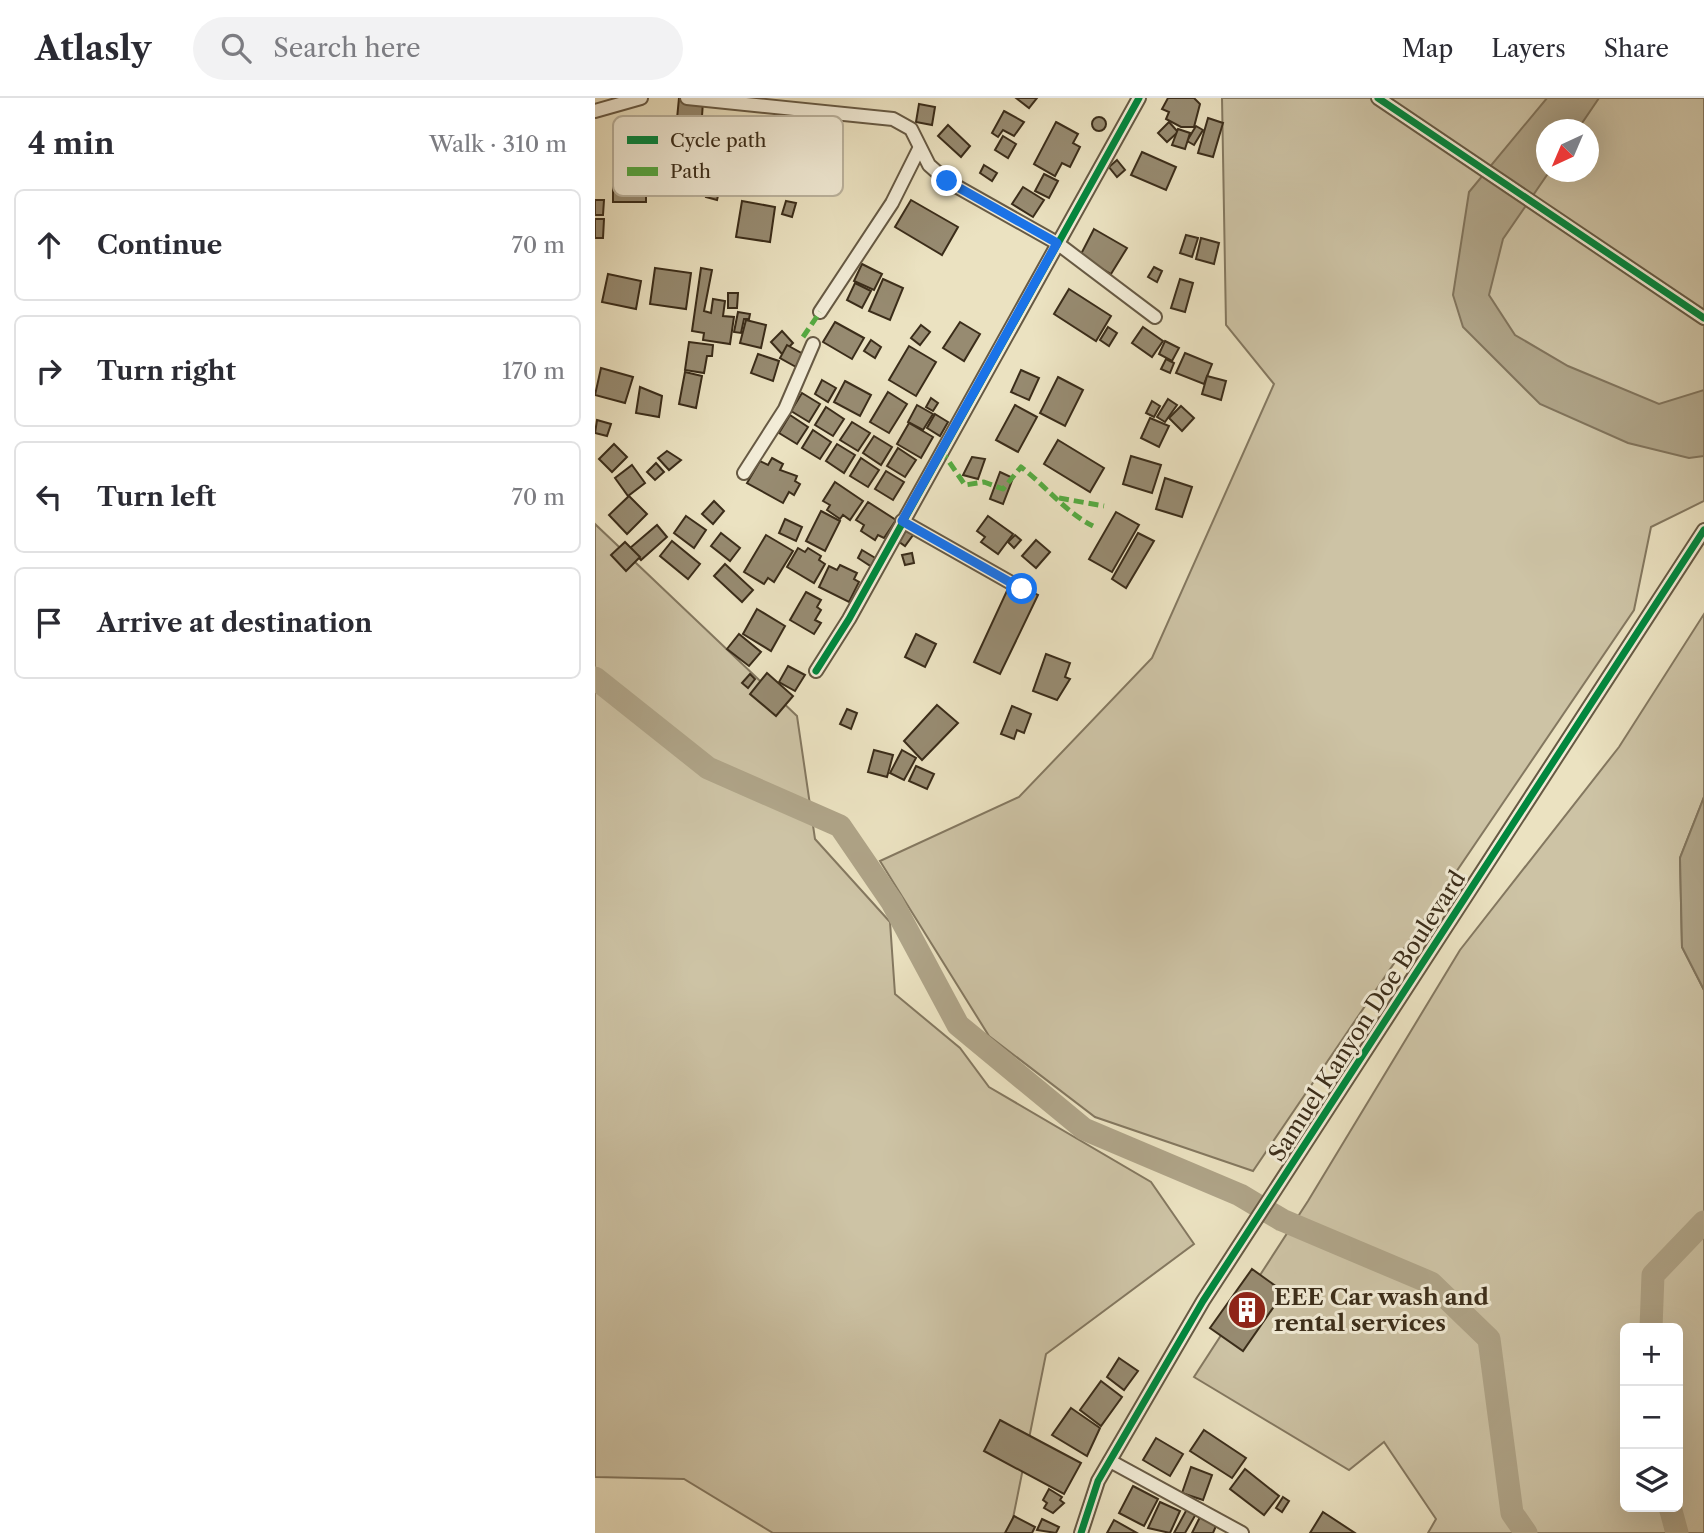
<!DOCTYPE html>
<meta charset="utf-8">
<style>
body{margin:0;font-family:"Libre Caslon Text",serif;background:#f2f2f3;color:#2b2b33}
.controls{position:absolute;right:21px;bottom:21px;display:grid;overflow:hidden;border-radius:10px;box-shadow:0 7px 28px #0002}
.controls button{width:63px;height:63px;display:grid;place-items:center;padding:0;border:0;border-bottom:2px solid #e1e1e2;background:#fff;color:#2b2b33;font:35px sans-serif}
.compass{position:absolute;left:941px;top:21px;width:63px;height:63px;border-radius:50%;background:#fff;box-shadow:0 7px 28px #0002;rotate:224deg}
.stop{position:absolute;width:21px;height:21px;margin:-16px;border:5px solid #1a73e8;border-radius:50%;background:#fff}
.stop.end{background:#1a73e8;border-color:#fff;box-shadow:0 2px 7px #0008}
.list{margin:0;padding:0;list-style:none}
h2{display:flex;justify-content:space-between;align-items:center;height:91px;margin:0;padding:0 28px;font-size:30px}
h2 small{font-size:23px;font-weight:400;color:#7c7c81}
.list li{display:grid;grid-template-columns:46px 1fr auto;gap:21px;align-items:center;box-sizing:border-box;height:112px;margin:0 14px 14px;padding:0 14px;border:2px solid #e1e1e2;border-radius:10px}
.list b{display:block;font-size:26px;white-space:nowrap}
.list em{font-size:23px;font-style:normal;color:#7c7c81}
.icon{flex:none;width:38px;height:38px;fill:none;stroke:currentColor;stroke-width:2;stroke-linecap:round;stroke-linejoin:round}
.map{position:relative;flex:none;width:1109px;height:1435px;overflow:hidden}
header{display:flex;align-items:center;gap:42px;box-sizing:border-box;height:98px;padding:0 35px;background:#fff;border-bottom:2px solid #e1e1e2}
header strong{font-size:33px}
nav{display:flex;gap:38px;margin-inline-start:auto;font-size:24px}
.search{width:490px;height:63px;background:#f2f2f3;display:flex;align-items:center;gap:18px;box-sizing:border-box;padding:0 24px;border-radius:38px;color:#7c7c81;font-size:26px}
main{display:flex}
aside{flex:1;background:#fff}
.map>svg:first-child{display:block}
.green{fill:#cdc3a5;stroke:#847860;stroke-width:2;fill-rule:evenodd}
.water{fill:#afa488;stroke:#81745c;stroke-width:2}
.lines{fill:none;stroke-linecap:round;stroke-linejoin:round}
.river{stroke:#afa488;stroke-width:23}
.building{fill:#978b71;stroke:#3b2d1a;stroke-width:2}
.minor-casing{stroke:#675a44;stroke-width:16}
.minor{stroke:#f2ecd7;stroke-width:12}
.quiet{stroke:#55ab42;stroke-width:5;stroke-dasharray:10 5;stroke-linecap:butt}
.cycleway-casing{stroke:#f2ecd7;stroke-width:11}
.cycleway{stroke:#00873e;stroke-width:7}
.route{stroke:#1a73e8;stroke-width:9}
.labels{text-anchor:middle;stroke-width:6;stroke-linejoin:round;paint-order:stroke}
.street-label{font-size:23px;fill:#3b2d1a;stroke:#f2ecd7}
.poi-label{font-size:23px;font-weight:bold;fill:#3b2d1a;stroke:#f2ecd7;text-anchor:start}
.key{fill:#f2ecd7;stroke:#bbb39e;stroke-width:2}
.key-label{font-size:19px;fill:#3b2d1a}
</style>
<header>
<strong>Atlasly</strong>
<div class="search"><svg class="icon" aria-label="search" viewBox="0 0 24 24"><circle cx="10" cy="10" r="6"/><path d="M15 15l6 6"/></svg>Search here</div>
<nav><a>Map</a><a>Layers</a><a>Share</a></nav>
</header>
<main>
<aside>
<h2>4 min<small>Walk · 310 m</small></h2>
<ul class="list">
<li><svg class="icon" aria-label="ahead" viewBox="0 0 24 24"><path d="M12 20V5M6 11l6-6 6 6"/></svg><div><b>Continue</b></div><em>70 m</em></li>
<li><svg class="icon" aria-label="right" viewBox="0 0 24 24"><path d="M7 20v-9h11M14 6l5 5-5 5"/></svg><div><b>Turn right</b></div><em>170 m</em></li>
<li><svg class="icon" aria-label="left" viewBox="0 0 24 24"><path d="M17 20v-9H6M10 6l-5 5 5 5"/></svg><div><b>Turn left</b></div><em>70 m</em></li>
<li><svg class="icon" aria-label="arrive" viewBox="0 0 24 24"><path d="M6 21V4h12l-3 4 3 4H6"/></svg><div><b>Arrive at destination</b></div></li>
</ul>
</aside>
<div class="map">
<svg width="1109" height="1435" viewBox="0 0 1109 1435">
<rect width="100%" height="100%" fill="#ebe2c1"/>
<filter id="stains"><feTurbulence type="fractalNoise" baseFrequency=".00286" numOctaves="4"/><feColorMatrix values="0 0 0 0 .2 0 0 0 0 .09 0 0 0 0 .02 0 0 0 .5 -.17"/></filter>
<radialGradient id="worn" r=".72"><stop offset=".6" stop-color="#630" stop-opacity="0"/><stop offset="1" stop-color="#630" stop-opacity=".3"/></radialGradient>
<g class="green">
<path d="M627 0H1109V403L1056 429 1039 512 658 1073 500 1019 394 938 285 763 424 699 557 560 679 286 631 227ZM951 32H993V74H951Z"/>
<path d="M0 426 202 618 220 741 295 824 300 896 365 950 394 989 556 1084 599 1146 451 1256 415 1435H178L89 1381 0 1379Z"/>
<path d="M1109 516V699L1085 760 1087 849 1109 892V1435H833L841 1421 789 1344 754 1372 599 1279 713 1103 865 852 1024 649ZM1030 1230H1083V1409H1030Z"/>
</g>
<g class="water">
<path d="M952 0H1004L983 31 951 32V74H954L908 141 894 197 920 237 973 268 1064 306 1109 292V358L1094 360 1033 345 945 306 868 229 858 197 874 94Z"/>
<path d="M1109 699V892L1087 849 1085 760Z"/>
</g>
<g class="lines">
<g class="river">
<path d="M0 580 113 670 245 728 297 804 363 927 489 1031 645 1097 687 1122 836 1185 894 1241 917 1415 931 1435"/>
<path d="M1056 1230 1058 1177 1109 1124"/>
<path d="M1075 1409 1082 1435"/>
</g>
</g>
<g class="building">
<path d="M84 0 108 3 106 34 81 31Z"/>
<path d="M421 0H442L434 10Z"/>
<path d="M573 0H599L605 6 599 29H586L571 21 574 14 567 11Z"/>
<path d="M324 6 340 9 337 27 321 24Z"/>
<path d="M409 13 429 24 419 38 408 32 403 39 397 35Z"/>
<circle cx="504" cy="26" r="7"/>
<path d="M613 20 628 25 618 59 603 55Z"/>
<path d="M461 24 483 36 478 45 485 49 475 69 467 65 460 78 439 66Z"/>
<path d="M574 24 583 34 572 44 563 35Z"/>
<path d="M353 27 375 48 366 59 343 38Z"/>
<path d="M601 28 608 32 599 47 592 43Z"/>
<path d="M583 31 595 35 590 51 577 47Z"/>
<path d="M408 38 421 46 413 60 400 52Z"/>
<path d="M547 54 581 69 571 92 536 77Z"/>
<path d="M522 62 530 72 522 79 514 69Z"/>
<path d="M389 67 402 75 397 83 385 75Z"/>
<path d="M449 76 463 83 454 100 440 93Z"/>
<rect x="18" y="84" width="33" height="20"/>
<path d="M114 86 125 89 122 102 111 99Z"/>
<path d="M428 89 449 102 438 119 417 106Z"/>
<path d="M0 102H9L8 117H0Z"/>
<path d="M316 102 363 129 347 157 300 129Z"/>
<path d="M147 103 180 109 175 144 141 139Z"/>
<path d="M191 103 201 105 197 119 187 116Z"/>
<path d="M0 121H9L8 140H0Z"/>
<path d="M499 131 532 150 516 176 485 158Z"/>
<path d="M591 137 603 140 597 159 585 155Z"/>
<path d="M606 140 624 145 619 166 601 161Z"/>
<path d="M267 166 287 176 279 192 259 183Z"/>
<path d="M559 169 567 173 562 184 553 179Z"/>
<path d="M60 170 96 175 91 211 55 206Z"/>
<path d="M106 170 117 172 109 213 116 215 118 201 130 203 128 218 139 219 135 246 108 242 109 235 97 233Z"/>
<path d="M13 176 46 183 41 211 7 204Z"/>
<path d="M288 181 308 190 295 222 274 213Z"/>
<path d="M585 181 598 185 590 214 576 210Z"/>
<path d="M260 185 276 193 267 210 252 202Z"/>
<path d="M474 191 516 218 501 243 459 216Z"/>
<path d="M133 195H143L142 210H133Z"/>
<path d="M143 214 155 216 154 221H149L146 235 139 234Z"/>
<path d="M151 222 171 227 166 250 145 245Z"/>
<path d="M240 224 269 240 257 261 228 244Z"/>
<path d="M365 224 385 236 369 263 348 250Z"/>
<path d="M326 227 335 234 325 247 316 240Z"/>
<path d="M513 229 522 235 514 248 505 242Z"/>
<path d="M548 229 568 243 557 259 537 245Z"/>
<path d="M187 233 198 245 187 256 176 244Z"/>
<path d="M276 242 286 249 280 260 269 253Z"/>
<path d="M570 243 584 250 577 263 564 256Z"/>
<path d="M94 244 118 247 117 258H112L109 275 90 272Z"/>
<path d="M192 247 208 256 201 269 185 260Z"/>
<path d="M314 248 341 264 321 298 294 282Z"/>
<path d="M590 255 617 266 609 286 581 275Z"/>
<path d="M163 256 184 263 178 283 156 275Z"/>
<path d="M571 261 579 265 575 275 566 271Z"/>
<path d="M6 270 38 279 30 305 0 297Z"/>
<path d="M426 272 444 280 434 302 416 294Z"/>
<path d="M90 274 107 278 101 310 84 306Z"/>
<path d="M612 278 631 283 626 302 607 296Z"/>
<path d="M463 279 488 292 470 328 445 315Z"/>
<path d="M227 282 241 290 233 304 220 296Z"/>
<path d="M250 283 276 297 265 318 239 304Z"/>
<path d="M45 289 67 298 64 319 41 315Z"/>
<path d="M293 294 312 306 294 335 275 324Z"/>
<path d="M207 295 225 306 214 324 196 313Z"/>
<path d="M336 300 343 305 338 313 331 309Z"/>
<path d="M573 301 582 307 570 324 562 319Z"/>
<path d="M557 303 565 308 559 319 551 315Z"/>
<path d="M322 307 338 316 328 332 313 324Z"/>
<path d="M420 307 442 319 423 354 401 342Z"/>
<path d="M586 308 599 320 587 333 574 320Z"/>
<path d="M231 309 249 321 238 338 220 327Z"/>
<path d="M340 316 353 324 345 338 332 330Z"/>
<path d="M195 317 213 329 202 346 184 335Z"/>
<path d="M555 320 574 328 564 349 546 340Z"/>
<path d="M2 322 16 326 12 338 0 335Z"/>
<path d="M257 324 275 335 263 353 245 342Z"/>
<path d="M314 325 338 339 326 360 302 346Z"/>
<path d="M218 332 236 344 225 361 207 350Z"/>
<path d="M279 338 297 349 286 367 268 355Z"/>
<path d="M463 342 509 370 495 394 449 366Z"/>
<path d="M19 346 32 359 17 374 4 361Z"/>
<path d="M242 346 260 357 249 375 231 363Z"/>
<path d="M303 350 321 362 310 379 292 368Z"/>
<path d="M72 353 86 362 74 372 63 360Z"/>
<path d="M536 358 566 367 557 395 528 386Z"/>
<path d="M377 359 390 361 383 381 368 377Z"/>
<path d="M177 360 188 366 185 372 202 378 200 383 205 386 199 397 194 394 188 405 152 385 165 363 173 367Z"/>
<path d="M266 360 284 372 273 389 255 378Z"/>
<path d="M61 365 69 374 60 382 52 374Z"/>
<path d="M37 367 50 385 33 398 20 380Z"/>
<path d="M291 373 309 384 298 402 280 391Z"/>
<path d="M405 374 418 380 408 406 395 401Z"/>
<path d="M570 380 597 389 587 419 561 411Z"/>
<path d="M240 384 268 403 255 422 248 417 245 421 232 412 235 407 228 403Z"/>
<path d="M34 398 52 416 32 436 14 417Z"/>
<path d="M119 403 129 413 118 426 107 416Z"/>
<path d="M273 404 301 422 289 440 283 437 280 442 266 433 269 427 261 422Z"/>
<path d="M226 413 245 423 230 453 211 443Z"/>
<path d="M521 414 544 427 517 474 494 461Z"/>
<path d="M91 418 111 432 99 450 79 435Z"/>
<path d="M393 418 418 436 403 456 386 444 390 439 382 433Z"/>
<path d="M190 421 207 429 201 443 184 435Z"/>
<path d="M311 426 321 433 310 448 300 441Z"/>
<path d="M62 427 72 439 46 462 35 450Z"/>
<path d="M126 435 145 450 135 463 116 448Z"/>
<path d="M543 435 559 443 531 490 517 481Z"/>
<path d="M171 437 198 453 179 484 173 480 169 486 149 474Z"/>
<path d="M420 437 426 442 419 450 413 444Z"/>
<path d="M441 442 455 454 441 470 427 458Z"/>
<path d="M77 443 105 466 93 481 65 458Z"/>
<path d="M30 444 45 459 31 473 16 457Z"/>
<path d="M203 450 210 454 213 450 226 458 224 462 230 466 219 485 192 469Z"/>
<path d="M267 452 282 461 277 469 263 460Z"/>
<path d="M317 455 319 465 310 467 307 457Z"/>
<path d="M130 466 158 492 147 504 119 478Z"/>
<path d="M245 467 262 475 259 481 264 484 254 504 224 489 234 468 242 472Z"/>
<path d="M416 484 443 497 405 576 379 564Z"/>
<path d="M211 494 226 502 222 509 226 512 220 522 226 525 219 536 195 522Z"/>
<path d="M162 511 190 528 176 553 148 536Z"/>
<path d="M144 536 166 554 154 568 132 551Z"/>
<path d="M321 536 341 546 330 569 310 559Z"/>
<path d="M451 556 475 565 470 579 475 581 462 602 438 593Z"/>
<path d="M193 568 210 577 200 593 184 584Z"/>
<path d="M172 575 198 598 181 618 155 596Z"/>
<path d="M155 576 160 581 153 590 147 585Z"/>
<path d="M342 607 363 625 327 662 309 643Z"/>
<path d="M417 608 436 616 429 635 422 632 419 641 406 636Z"/>
<path d="M252 611 262 615 256 631 245 626Z"/>
<path d="M279 652 298 657 292 679 273 674Z"/>
<path d="M307 652 321 660 309 682 295 675Z"/>
<path d="M321 668 339 676 332 691 314 683Z"/>
<path d="M657 1171 689 1194 648 1253 615 1230Z"/>
<path d="M524 1260 543 1273 529 1292 512 1279Z"/>
<path d="M506 1283 527 1299 506 1328 485 1312Z"/>
<path d="M476 1310 505 1330 492 1358 457 1337Z"/>
<path d="M405 1322 486 1365 469 1396 389 1353Z"/>
<path d="M609 1332 651 1360 637 1380 595 1353Z"/>
<path d="M561 1340 588 1356 575 1378 548 1362Z"/>
<path d="M596 1369 617 1377 608 1402 587 1395Z"/>
<path d="M650 1371 684 1398 669 1417 635 1391Z"/>
<path d="M538 1388 563 1401 549 1428 524 1415Z"/>
<path d="M454 1391 467 1399 465 1402 469 1405 458 1415 449 1410 452 1405 448 1402Z"/>
<path d="M688 1399 694 1403 687 1414 681 1410Z"/>
<path d="M565 1404 585 1413 575 1435 553 1430Z"/>
<path d="M592 1411 601 1416 590 1435H579Z"/>
<path d="M728 1414 760 1435H715Z"/>
<path d="M419 1418 440 1429 437 1435H410Z"/>
<path d="M605 1419 621 1428 618 1435H597Z"/>
<path d="M447 1421 464 1429 461 1435 442 1432Z"/>
<path d="M519 1422 542 1435H512Z"/>
</g>
<g class="lines">
<g class="minor-casing">
<g id="minor">
<path d="M92 0 298 21 316 31 334 67 352 83 462 145 560 219"/>
<path d="M783 0 1109 220"/>
<path d="M0 13 46 0"/>
<path d="M225 214 297 105 324 51"/>
<path d="M149 375 190 311 218 246"/>
<path d="M307 423 427 491"/>
<path d="M221 573 254 521 544 0"/>
<path d="M515 1363 647 1435"/>
<path d="M486 1435 503 1383 608 1203 1109 432"/>
</g>
</g>
<use href="#minor" class="minor"/>
<g class="quiet">
<path d="M208 239 225 214"/>
<path d="M346 352 370 387 389 384 408 391 426 369C451 388 470 414 498 428"/>
<path d="M464 400 509 408"/>
</g>
<g class="cycleway-casing">
<g id="cycleway">
<path d="M783 0 1109 220"/>
<path d="M221 573 254 521 544 0"/>
<path d="M486 1435 503 1383 608 1203 1109 432"/>
</g>
</g>
<use href="#cycleway" class="cycleway"/>
</g>
<g class="lines">
<path class="route" d="M352 83 462 145 307 423 427 491"/>
</g>
<defs>
<g id="building-disc" transform="scale(2.0125)"><circle r="9.5" fill="#8f2418" stroke="#f2ecd7"/><path d="M-4-6H4V6H1V3H-1V6H-4ZM-2.5-4.3h1.7v1.8h-1.7ZM.8-4.3h1.7v1.8H.8ZM-2.5-1h1.7V.8h-1.7ZM.8-1h1.7V.8H.8Z" fill="#fff"/></g>
</defs>
<g fill-rule="evenodd">
<use href="#building-disc" x="652" y="1212"/>
</g>
<g class="labels">
<g class="street-label">
<text transform="translate(772 918) rotate(-57)" y="8">Samuel Kanyon Doe Boulevard</text>
</g>
<g class="poi-label">
<text x="679" y="1207">EEE Car wash and<tspan x="679" dy="26">rental services</tspan></text>
</g>
</g>
<rect x="18" y="18" width="230" height="80" rx="10" class="key"/>
<rect x="32" y="38" width="31" height="8" fill="#00873e"/>
<rect x="32" y="69" width="31" height="9" fill="#55ab42"/>
<g class="key-label">
<text x="75" y="49">Cycle path</text>
<text x="75" y="80">Path</text>
</g>
<rect width="100%" height="100%" filter="url(#stains)"/>
<rect width="100%" height="100%" fill="url(#worn)"/>
</svg>
<div class="controls">
<button>+</button>
<button>−</button>
<button><svg class="icon" aria-label="layers" viewBox="0 0 24 24"><path d="M12 4l9 5-9 5-9-5zM3 14l9 5 9-5"/></svg></button>
</div>
<svg class="compass" viewBox="-18 -18 36 36"><path d="M0-13l5 13h-10z" fill="#e53935"/><path d="M0 13l5-13h-10z" fill="#7c7c81"/></svg>
<div class="stop" style="left:427px;top:491px"></div>
<div class="stop end" style="left:352px;top:83px"></div>
</div>
</main>
